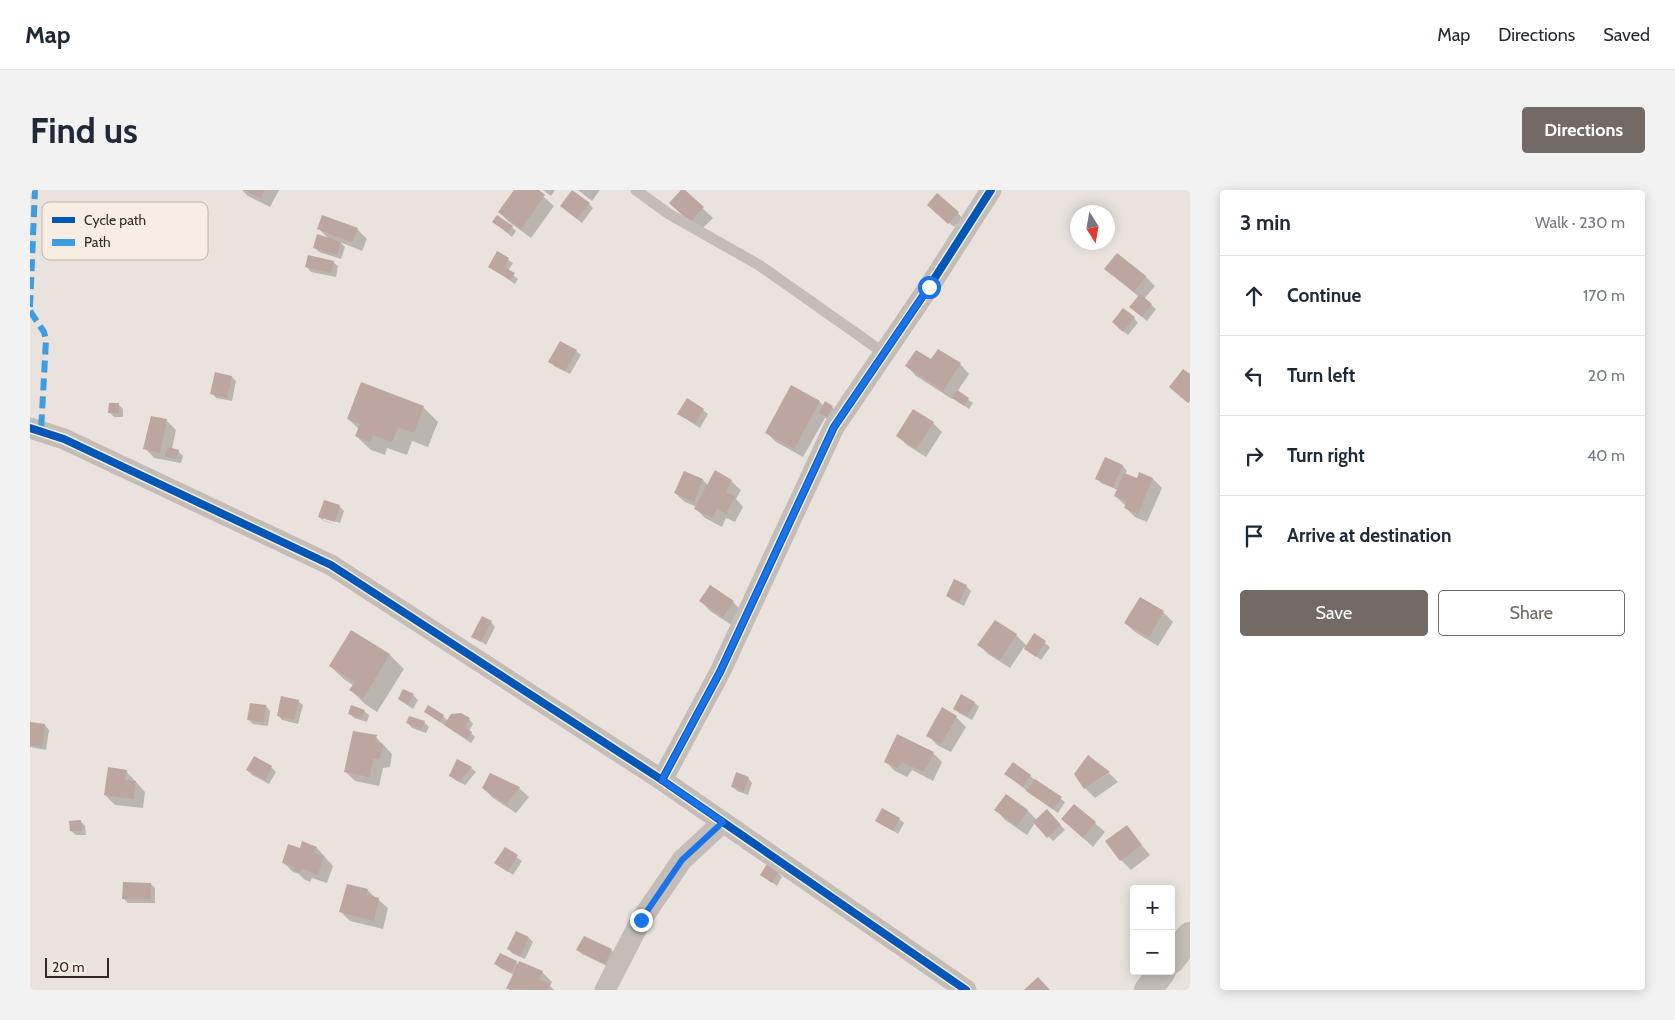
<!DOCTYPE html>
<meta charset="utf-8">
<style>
body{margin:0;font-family:Cabin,sans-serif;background:#f2f2f3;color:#1f2937}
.controls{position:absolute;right:15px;bottom:15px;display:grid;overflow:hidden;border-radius:5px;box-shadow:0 2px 12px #0003}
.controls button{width:45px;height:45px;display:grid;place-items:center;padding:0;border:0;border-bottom:1px solid #e0e1e3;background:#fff;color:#1f2937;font:25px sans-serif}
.compass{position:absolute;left:1040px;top:15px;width:45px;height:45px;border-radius:50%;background:#fff;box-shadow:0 2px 12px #0003;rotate:169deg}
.scale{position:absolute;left:15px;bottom:12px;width:64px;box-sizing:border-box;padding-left:5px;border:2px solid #332925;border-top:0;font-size:14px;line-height:18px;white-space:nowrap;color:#332925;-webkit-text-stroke:4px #f8ede3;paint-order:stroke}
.stop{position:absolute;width:15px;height:15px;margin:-11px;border:4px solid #1a73e8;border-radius:50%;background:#fff}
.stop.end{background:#1a73e8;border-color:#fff;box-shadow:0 1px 5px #0008}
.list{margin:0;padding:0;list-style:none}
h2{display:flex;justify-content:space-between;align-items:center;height:65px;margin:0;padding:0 20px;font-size:21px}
h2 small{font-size:16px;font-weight:400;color:#747a83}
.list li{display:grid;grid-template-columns:32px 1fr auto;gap:15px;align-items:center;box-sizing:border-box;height:80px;padding:0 20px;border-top:1px solid #e0e1e3}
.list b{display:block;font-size:19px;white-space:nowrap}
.list em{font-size:16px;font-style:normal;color:#747a83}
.actions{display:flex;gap:10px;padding:15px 20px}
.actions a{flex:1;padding:11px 0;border:1px solid #736a65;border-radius:5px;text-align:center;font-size:18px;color:#736a65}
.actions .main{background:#736a65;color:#fff}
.icon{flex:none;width:28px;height:28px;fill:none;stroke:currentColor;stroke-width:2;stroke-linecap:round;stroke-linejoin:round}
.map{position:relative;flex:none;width:1160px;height:800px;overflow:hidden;border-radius:5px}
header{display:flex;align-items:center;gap:30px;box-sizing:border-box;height:70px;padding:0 25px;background:#fff;border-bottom:1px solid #e0e1e3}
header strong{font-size:24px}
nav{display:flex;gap:28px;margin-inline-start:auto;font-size:18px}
.intro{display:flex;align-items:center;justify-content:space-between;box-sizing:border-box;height:120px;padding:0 30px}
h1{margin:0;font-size:35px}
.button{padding:12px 22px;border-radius:5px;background:#736a65;color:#fff;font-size:18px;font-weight:700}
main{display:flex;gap:30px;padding:0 30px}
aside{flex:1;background:#fff;border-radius:5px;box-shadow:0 2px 12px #0003}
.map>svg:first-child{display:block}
.shadow{fill:#0003}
.building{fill:#bda69f}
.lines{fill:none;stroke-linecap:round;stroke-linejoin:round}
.service{stroke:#c3bcb7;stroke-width:11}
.minor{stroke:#c3bcb7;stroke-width:21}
.tertiary{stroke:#c3bcb7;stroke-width:28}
.quiet{stroke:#3e9ce0;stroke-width:6;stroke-dasharray:12 6;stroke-linecap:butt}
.cycleway-casing{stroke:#f8ede3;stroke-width:11}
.cycleway{stroke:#0057b8;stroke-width:8}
.route{stroke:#1a73e8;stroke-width:6}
.key{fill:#f8ede3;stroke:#bdb2aa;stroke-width:1}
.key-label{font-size:14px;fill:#332925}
</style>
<header>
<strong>Map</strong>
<nav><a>Map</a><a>Directions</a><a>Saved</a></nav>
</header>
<div class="intro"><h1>Find us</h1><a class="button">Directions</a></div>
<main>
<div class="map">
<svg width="1160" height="800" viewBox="0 0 1160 800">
<rect width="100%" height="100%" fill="#eae3dd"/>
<g class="shadow">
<path d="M212 0H249L240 17 218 6Z"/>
<path d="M486 0H506L524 16 501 48 479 32 469 22Z"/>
<path d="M513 0H525L521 6Z"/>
<path d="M548 0H570L562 11Z"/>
<path d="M653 0 683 28 670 41 650 22Z"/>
<path d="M559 14 563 18 552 33 536 20Z"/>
<path d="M903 19 928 23 932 28 924 37Z"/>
<path d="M464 32 482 37 486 41 482 47Z"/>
<path d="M288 38 327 39 337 49 332 61 310 52 315 57 311 69 289 62 284 57 299 49Z"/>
<path d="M468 63 483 73 478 81 488 89 485 94 459 76Z"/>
<path d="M303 72 308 76 306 87 281 82 277 77Z"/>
<path d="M1076 79 1115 86 1125 96 1114 109 1126 119 1117 131 1105 121 1109 107Z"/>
<path d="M1104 128 1108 133 1098 145 1088 137Z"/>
<path d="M546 161 551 165 540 184 524 176 520 171Z"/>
<path d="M901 171 930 174 939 184 927 202 943 213 939 219 924 208 922 209 886 186 877 176Z"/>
<path d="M202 187 206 191 202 211 186 208 182 203Z"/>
<path d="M332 194 394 218 408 232 398 257 382 251 377 265 357 258 355 265 341 260 326 246 329 239 318 229Z"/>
<path d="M790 212 794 216 796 213 807 221 802 231 795 228 773 267 746 252 737 243Z"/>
<path d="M89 215 93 219V227H84L79 222Z"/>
<path d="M673 220 678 224 670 238 649 224Z"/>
<path d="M122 227 137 231 146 240 142 259 148 261 153 266 151 273 124 268 115 258Z"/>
<path d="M903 233 912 242 896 267 877 255 867 246Z"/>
<path d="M1076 269 1093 276 1097 281 1095 285 1107 290 1110 284 1123 289 1132 298 1117 332 1105 327 1095 317 1096 316 1085 306 1088 300 1071 293 1067 288Z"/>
<path d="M654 282 673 290 678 295 701 291 711 300 706 309 713 317 705 332 696 328 692 337 675 328 666 319 667 317 655 312 645 303Z"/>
<path d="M309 316 314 321 310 333 293 327V330L309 336 294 331 289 327Z"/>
<path d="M925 391 937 397 941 401 934 416 922 410 917 406Z"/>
<path d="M671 411 703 412 712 421 703 436 680 421Z"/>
<path d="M1133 422 1143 432 1128 456 1105 442 1095 433Z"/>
<path d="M461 432 465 437 456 455 443 446Z"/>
<path d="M322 442 360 465 374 479 347 522 335 514 321 500 324 496 315 490 300 476Z"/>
<path d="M986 445 997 456 1004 445 1020 457 1011 470 994 457 980 478 958 464 949 455Z"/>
<path d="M383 505 388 510 383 519 369 509Z"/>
<path d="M268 511 273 515 268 534 252 530 248 525Z"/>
<path d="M945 513 949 517 942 530 929 523 925 519Z"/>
<path d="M236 516 240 521 238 536 223 534 218 529Z"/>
<path d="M913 519 926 527 936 537 921 562 907 555 898 545Z"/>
<path d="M334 521 339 525 337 532 324 528 319 523Z"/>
<path d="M395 522 413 526 418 531 439 529 443 534 439 541 445 547 441 553Z"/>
<path d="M394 532 399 537 396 543 382 538 378 533Z"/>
<path d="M0 533 15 535 19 540 16 560 0 557Z"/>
<path d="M346 547 362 564 360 577 353 578 349 596 325 591 316 582Z"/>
<path d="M903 563 912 572 903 591 882 580 877 587 865 581 856 572Z"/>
<path d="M224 568 241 577 246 582 239 594 222 585 217 580Z"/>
<path d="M441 578 446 582 435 595 425 590 420 586Z"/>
<path d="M96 581 115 602 113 618 85 615 75 605Z"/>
<path d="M1079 583 1088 592 1065 608 1055 598Z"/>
<path d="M976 584 1000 586 1035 612 1028 623 1002 605Z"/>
<path d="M460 585 489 598 499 607 486 623 463 608 453 598Z"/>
<path d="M718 588 722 593 718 605 707 601 702 596Z"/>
<path d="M1044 615 1075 642 1063 657 1032 629Z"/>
<path d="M966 620 998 621 1007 630 1017 621 1035 640 1023 651 1005 633 997 645 975 630Z"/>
<path d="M869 629 874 633 868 644 847 630Z"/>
<path d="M51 632 55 636 56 645H46L41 641Z"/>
<path d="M1096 637 1120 665 1101 680 1091 670Z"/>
<path d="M287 658 303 676 297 693 282 688 280 692 275 690 269 684 263 682 254 673 270 660Z"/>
<path d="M475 659 492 671 483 685 466 673Z"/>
<path d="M748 683 752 687 747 696 732 685Z"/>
<path d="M121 694 125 698V713H98L94 709Z"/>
<path d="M337 700 358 718 353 739 320 731 311 722Z"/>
<path d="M499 748 503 752 495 769 483 764 478 759Z"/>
<path d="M548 760H581L585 765 579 777 552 764Z"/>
<path d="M486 772 488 774 512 782 522 792 520 796 524 800H479L478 798 484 785 470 778 466 774Z"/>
</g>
<g class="building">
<path d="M214 0H235L231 8Z"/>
<path d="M484 0H509L515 5 491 39 468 22Z"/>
<path d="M542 0 560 13 547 29 530 16Z"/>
<path d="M651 0H655L674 17 660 32 639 13Z"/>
<path d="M907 3 929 22 918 34 897 15Z"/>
<path d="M292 25 328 38 322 52 287 39Z"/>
<path d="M467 25 483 36 478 43 462 32Z"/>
<path d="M287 44 311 52 307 65 283 58Z"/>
<path d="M467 61 479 68 474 77 485 83 480 90 458 77Z"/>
<path d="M1087 63 1116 86 1104 102 1074 79Z"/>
<path d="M278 65 304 71 301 83 275 77Z"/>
<path d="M1110 104 1122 114 1112 127 1099 117Z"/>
<path d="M1093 118 1105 127 1093 142 1082 132Z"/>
<path d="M530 151 547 160 535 181 518 172Z"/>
<path d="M908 159 931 173 913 201 875 176 886 160 901 169Z"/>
<path d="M1153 179 1160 184V211L1158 213 1139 197Z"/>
<path d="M185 182 202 186 197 208 180 204Z"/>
<path d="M331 192 394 216 384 243 368 237 362 252 343 245 340 252 325 246 330 234 317 229Z"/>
<path d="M761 195 790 211 764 259 735 243Z"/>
<path d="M927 200 939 208 934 216 922 208Z"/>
<path d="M657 208 674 219 665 234 647 224Z"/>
<path d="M795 211 803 216 797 227 789 223Z"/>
<path d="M79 213H89V223H78Z"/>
<path d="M883 219 904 232 886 259 866 246Z"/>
<path d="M121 226 137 229 130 263 113 259Z"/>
<path d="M138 257 149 260 146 269 135 266Z"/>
<path d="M1075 267 1093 275 1083 297 1065 289Z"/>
<path d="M685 280 702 290 696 302 705 306 696 324 687 319 682 328 664 319Z"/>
<path d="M654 281 673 289 664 312 644 303Z"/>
<path d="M1109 282 1123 288 1108 324 1094 318 1097 312 1084 306 1094 283 1107 288Z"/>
<path d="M294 310 310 315 305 332 288 327Z"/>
<path d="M924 389 937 395 929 412 916 406Z"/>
<path d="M680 395 704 411 693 427 669 411Z"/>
<path d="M1110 407 1134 421 1119 447 1094 433Z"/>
<path d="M452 426 462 431 451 452 441 447Z"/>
<path d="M965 430 987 444 970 470 947 455Z"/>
<path d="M321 440 360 464 333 509 319 500 325 492 299 476Z"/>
<path d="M1004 443 1016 451 1006 467 994 459Z"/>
<path d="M373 499 384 504 378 515 368 509Z"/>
<path d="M931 504 945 512 937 526 923 519Z"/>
<path d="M251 506 269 510 264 530 247 526Z"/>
<path d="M220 513 236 515 234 532 217 530Z"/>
<path d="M321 515 335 520 332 528 318 524Z"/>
<path d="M398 515 414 525 410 532 394 522Z"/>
<path d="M912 517 927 526 911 554 896 546Z"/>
<path d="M431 523 440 528 434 537 442 542 437 549 414 535 421 524Z"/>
<path d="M379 526 395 531 392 539 376 533Z"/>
<path d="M0 532 15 534 12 557 0 555Z"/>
<path d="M323 541 347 545 345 552 353 554 350 568 343 569 340 587 314 582Z"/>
<path d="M867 544 904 562 894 582 872 572 867 578 854 572Z"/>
<path d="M1058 565 1080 582 1054 599 1044 584Z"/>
<path d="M224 566 242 576 235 590 216 580Z"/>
<path d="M427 569 442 577 430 591 419 586Z"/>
<path d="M983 572 1001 585 993 597 974 584Z"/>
<path d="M78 577 97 580 95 590 106 591 104 609 74 605Z"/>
<path d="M706 582 719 587 714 601 701 597Z"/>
<path d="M460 583 490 597 476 614 452 598Z"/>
<path d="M1005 589 1032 607 1023 619 996 601Z"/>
<path d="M976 604 998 620 987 636 964 620Z"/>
<path d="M1044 614 1066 632 1053 648 1031 629Z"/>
<path d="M852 618 870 628 863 641 845 631Z"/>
<path d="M1017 619 1031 635 1017 648 1003 632Z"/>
<path d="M51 630 52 641H40L39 631Z"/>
<path d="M1097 635 1112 655 1090 671 1075 651Z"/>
<path d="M272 651 287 657 285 663 294 666 288 685 272 679 270 683 264 681V677L252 673 258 654 270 658Z"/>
<path d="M475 657 488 665 478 682 464 673Z"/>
<path d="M737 674 749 682 742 693 730 685Z"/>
<path d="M93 692 121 693V709H92Z"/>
<path d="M317 694 338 699 336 704 349 708 344 731 309 722Z"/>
<path d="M486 741 499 747 490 766 477 759Z"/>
<path d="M554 746 582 759 575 774 546 760Z"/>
<path d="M470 763 487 771 481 783 464 774Z"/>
<path d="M489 771 513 781 509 789 520 794 517 800 476 799Z"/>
<path d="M1008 787 1020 800H994Z"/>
</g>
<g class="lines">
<path class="service" d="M606 0 639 24 729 75 854 163"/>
<g class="minor">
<path d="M0 238 34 249 301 375 632 590 936 800"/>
<path d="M632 590 690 482 804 237 899 97 961 0"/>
<path d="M575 800 611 730 652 670 693 632"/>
</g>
<g class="tertiary">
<path d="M1141 770 1160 746"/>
<path d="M1118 800 1132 781"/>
</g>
<g class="quiet">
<path d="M0 117 5 0"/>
<path d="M0 121 14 142 16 150 11 241"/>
</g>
<g class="cycleway-casing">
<g id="cycleway">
<path d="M0 238 34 249 301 375 632 590 936 800"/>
<path d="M632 590 690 482 804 237 899 97 961 0"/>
</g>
</g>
<use href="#cycleway" class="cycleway"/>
</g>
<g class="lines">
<path class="route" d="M611 730 652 670 693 632 632 590 690 482 804 237 899 97"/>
</g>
<rect x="12" y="12" width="166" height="58" rx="8" class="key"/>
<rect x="22" y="27" width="23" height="6" fill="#0057b8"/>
<rect x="22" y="49" width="23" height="7" fill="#3e9ce0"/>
<g class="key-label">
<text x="54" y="35">Cycle path</text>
<text x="54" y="57">Path</text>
</g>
</svg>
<div class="controls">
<button>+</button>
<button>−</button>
</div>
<svg class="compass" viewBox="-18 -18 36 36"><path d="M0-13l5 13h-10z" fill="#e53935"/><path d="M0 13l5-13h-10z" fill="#747a83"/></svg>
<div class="scale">20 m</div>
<div class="stop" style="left:899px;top:97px"></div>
<div class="stop end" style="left:611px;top:730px"></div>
</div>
<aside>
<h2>3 min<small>Walk · 230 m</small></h2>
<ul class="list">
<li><svg class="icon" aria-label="ahead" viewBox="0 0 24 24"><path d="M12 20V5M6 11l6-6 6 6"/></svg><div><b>Continue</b></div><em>170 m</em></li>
<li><svg class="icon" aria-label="left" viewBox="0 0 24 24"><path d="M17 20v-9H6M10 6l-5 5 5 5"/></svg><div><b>Turn left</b></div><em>20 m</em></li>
<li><svg class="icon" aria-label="right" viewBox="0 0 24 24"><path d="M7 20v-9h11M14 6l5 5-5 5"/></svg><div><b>Turn right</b></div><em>40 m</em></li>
<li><svg class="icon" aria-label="arrive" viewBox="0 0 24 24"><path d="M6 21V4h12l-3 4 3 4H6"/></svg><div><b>Arrive at destination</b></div></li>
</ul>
<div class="actions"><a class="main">Save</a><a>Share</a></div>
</aside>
</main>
